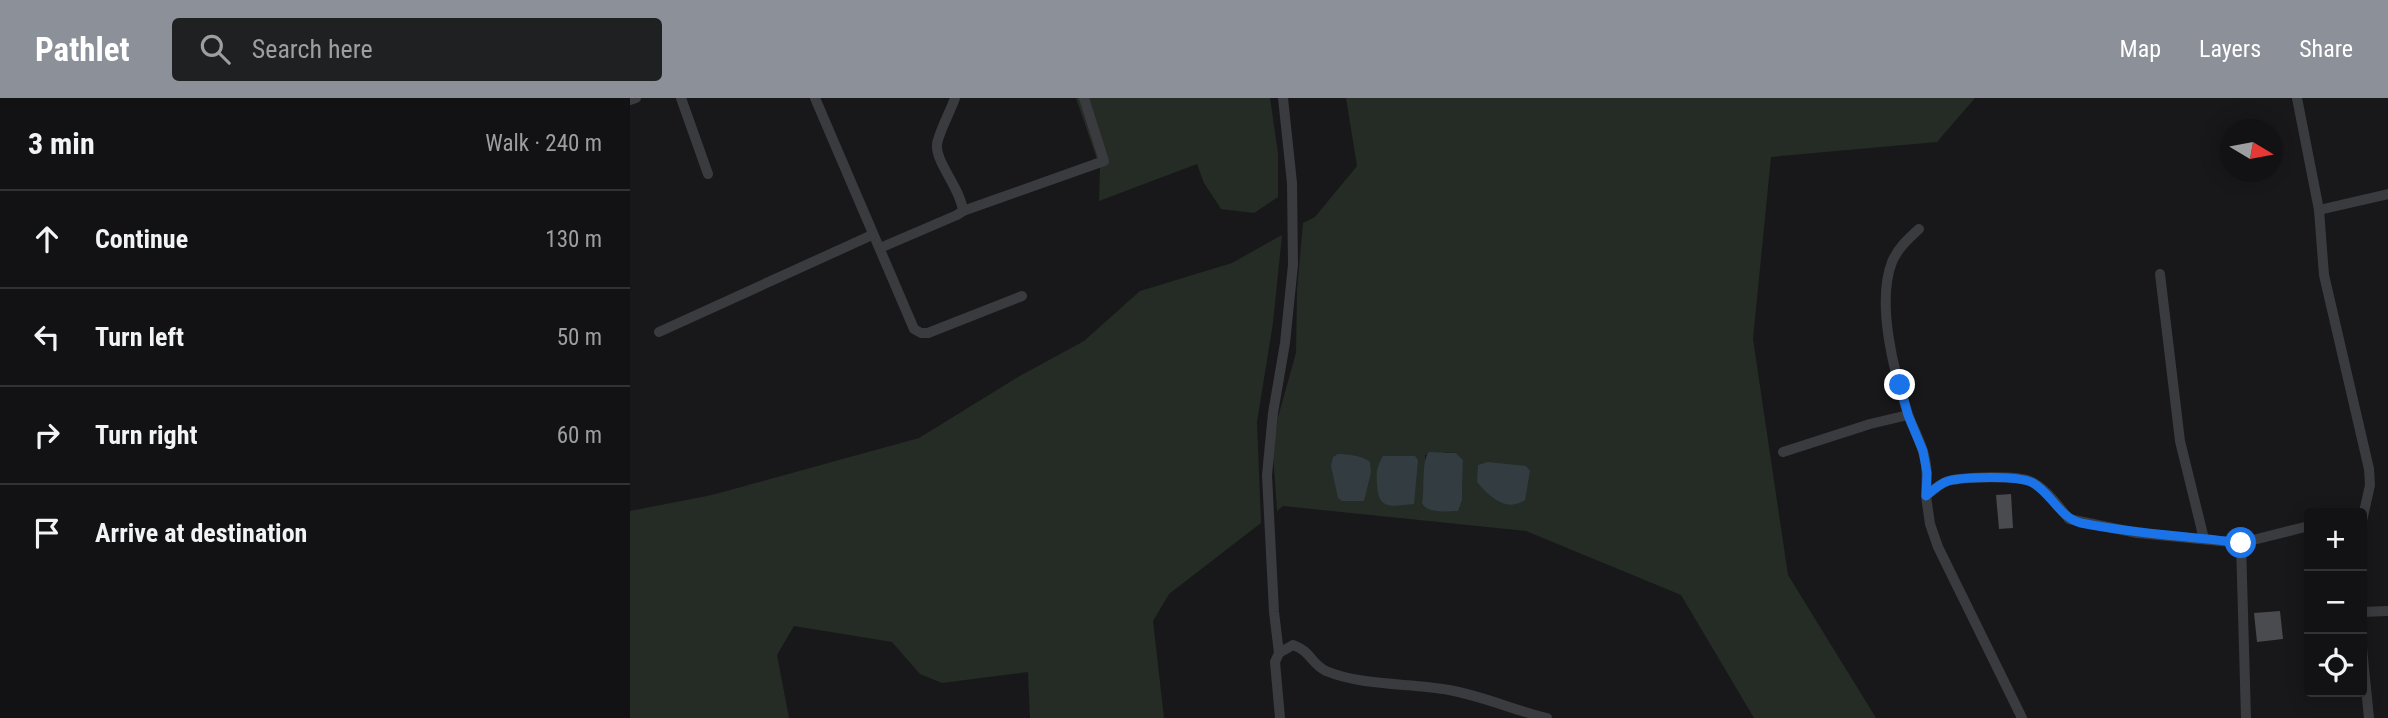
<!DOCTYPE html>
<meta charset="utf-8">
<style>
body{margin:0;font-family:"Roboto Condensed",sans-serif;background:#1f2022;color:#f1f3f6}
.controls{position:absolute;right:21px;bottom:21px;display:grid;overflow:hidden;border-radius:7px;box-shadow:0 4px 18px #0003}
.controls button{width:63px;height:63px;display:grid;place-items:center;padding:0;border:0;border-bottom:2px solid #313234;background:#121214;color:#f1f3f6;font:35px sans-serif}
.compass{position:absolute;left:1590px;top:21px;width:63px;height:63px;border-radius:50%;background:#121214;box-shadow:0 4px 18px #0003;rotate:100deg}
.stop{position:absolute;width:21px;height:21px;margin:-16px;border:5px solid #1a73e8;border-radius:50%;background:#fff}
.stop.end{background:#1a73e8;border-color:#fff;box-shadow:0 2px 7px #0008}
.list{margin:0;padding:0;list-style:none}
h2{display:flex;justify-content:space-between;align-items:center;height:91px;margin:0;padding:0 28px;font-size:30px}
h2 small{font-size:23px;font-weight:400;color:#9c9ea0}
.list li{display:grid;grid-template-columns:46px 1fr auto;gap:21px;align-items:center;box-sizing:border-box;height:98px;padding:0 28px;border-top:2px solid #313234}
.list b{display:block;font-size:26px;white-space:nowrap}
.list em{font-size:23px;font-style:normal;color:#9c9ea0}
.icon{flex:none;width:38px;height:38px;fill:none;stroke:currentColor;stroke-width:2;stroke-linecap:round;stroke-linejoin:round}
.map{position:relative;flex:none;width:1758px;height:620px;overflow:hidden}
header{display:flex;align-items:center;gap:42px;box-sizing:border-box;height:98px;padding:0 35px;background:#8c9099;color:#fff}
header strong{font-size:33px}
nav{display:flex;gap:38px;margin-inline-start:auto;font-size:24px}
.search{width:490px;height:63px;background:#1f2022;display:flex;align-items:center;gap:18px;box-sizing:border-box;padding:0 24px;border-radius:7px;color:#9c9ea0;font-size:26px}
main{display:flex}
aside{flex:1;background:#121214}
.map>svg:first-child{display:block}
.green{fill:#242c25;fill-rule:evenodd}
.water{fill:#333c41}
.building{fill:#4a4b4e}
.lines{fill:none;stroke-linecap:round;stroke-linejoin:round}
.street{stroke:#393b3e;stroke-width:10}
.route{stroke:#1a73e8;stroke-width:9}
</style>
<header>
<strong>Pathlet</strong>
<div class="search"><svg class="icon" aria-label="search" viewBox="0 0 24 24"><circle cx="10" cy="10" r="6"/><path d="M15 15l6 6"/></svg>Search here</div>
<nav><a>Map</a><a>Layers</a><a>Share</a></nav>
</header>
<main>
<aside>
<h2>3 min<small>Walk · 240 m</small></h2>
<ul class="list">
<li><svg class="icon" aria-label="ahead" viewBox="0 0 24 24"><path d="M12 20V5M6 11l6-6 6 6"/></svg><div><b>Continue</b></div><em>130 m</em></li>
<li><svg class="icon" aria-label="left" viewBox="0 0 24 24"><path d="M17 20v-9H6M10 6l-5 5 5 5"/></svg><div><b>Turn left</b></div><em>50 m</em></li>
<li><svg class="icon" aria-label="right" viewBox="0 0 24 24"><path d="M7 20v-9h11M14 6l5 5-5 5"/></svg><div><b>Turn right</b></div><em>60 m</em></li>
<li><svg class="icon" aria-label="arrive" viewBox="0 0 24 24"><path d="M6 21V4h12l-3 4 3 4H6"/></svg><div><b>Arrive at destination</b></div></li>
</ul>
</aside>
<div class="map">
<svg width="1758" height="620" viewBox="0 0 1758 620">
<rect width="100%" height="100%" fill="#18181a"/>
<g class="green">
<path d="M446 0H640L648 55V99L624 115 591 111 574 85 567 66 469 103 470 70Z"/>
<path d="M716 0H1345L1307 44 1141 59 1123 241 1158 477 1246 620H1124L1051 497 896 433 653 408 647 413 643 356 648 319 666 255 667 192 673 125 685 119 727 68ZM817 354 826 355 833 362 832 402 792 407 795 390V357Z"/>
<path d="M652 137 643 225 627 324 631 425 539 496 523 523 534 620H400L398 574 312 585 290 576 262 544 164 528 147 557 159 620H0V413L82 397 289 340 388 279 454 243 510 193 602 165Z"/>
</g>
<g class="water">
<path d="M799 354 826 355 833 362 832 402 828 413C816 413 800 416 792 406 795 393 791 362 799 354Z"/>
<path d="M708 356C718 356 733 358 740 364L741 374 734 403H712L708 400 701 368 703 359Z"/>
<path d="M753 358H785L788 362 784 406C762 408 748 413 747 386 746 375 747 368 753 358Z"/>
<path d="M858 364 896 368 900 373 895 402C876 415 859 398 847 384L848 367Z"/>
</g>
<g class="building">
<path d="M1381 396 1383 430 1369 431 1366 397Z"/>
<path d="M1650 513 1653 541 1627 544 1624 515Z"/>
</g>
<g class="lines">
<g class="street">
<path d="M51 0 78 76"/>
<path d="M185 0 284 231 291 235H298L392 198"/>
<path d="M1667 0 1689 112 1694 177 1739 371 1740 387 1732 423"/>
<path d="M0 2 6 0"/>
<path d="M1689 112 1758 96"/>
<path d="M333 113 474 63 454 0"/>
<path d="M1289 131C1278 141 1268 150 1262 164 1246 205 1264 275 1278 316 1283 331 1292 345 1295 361 1298 373 1296 386 1296 398"/>
<path d="M250 150 327 117 333 113C331 91 305 64 307 46 309 34 321 12 325 0"/>
<path d="M1530 176 1550 343 1574 441"/>
<path d="M29 234 242 137"/>
<path d="M1153 354 1240 326 1278 317"/>
<path d="M1611 445 1616 620"/>
<path d="M1732 514 1758 513"/>
<path d="M1732 550 1739 620"/>
<path d="M649 555 663 547C681 553 681 566 696 573 732 588 780 585 819 592 853 598 883 612 917 620"/>
<path d="M650 620 645 564 649 555 644 514 637 377 643 315 655 245 663 167 662 85 653 0"/>
<path d="M1392 620 1308 449 1300 426 1296 398C1303 392 1309 386 1318 383 1334 379 1386 377 1400 383 1416 390 1428 408 1439 421L1507 435 1611 445 1679 428"/>
</g>
</g>
<g class="lines">
<path class="route" d="M1270 287 1278 317 1293 353 1297 375 1296 398C1302 393 1309 386 1318 383 1333 379 1389 377 1403 385 1421 395 1430 420 1451 425 1504 436 1557 438 1611 445"/>
</g>
</svg>
<div class="controls">
<button>+</button>
<button>−</button>
<button><svg class="icon" aria-label="locate" viewBox="0 0 24 24"><circle cx="12" cy="12" r="6"/><path d="M12 2v4M12 18v4M2 12h4M18 12h4"/></svg></button>
</div>
<svg class="compass" viewBox="-18 -18 36 36"><path d="M0-13l5 13h-10z" fill="#e53935"/><path d="M0 13l5-13h-10z" fill="#9c9ea0"/></svg>
<div class="stop" style="left:1611px;top:445px"></div>
<div class="stop end" style="left:1270px;top:287px"></div>
</div>
</main>
